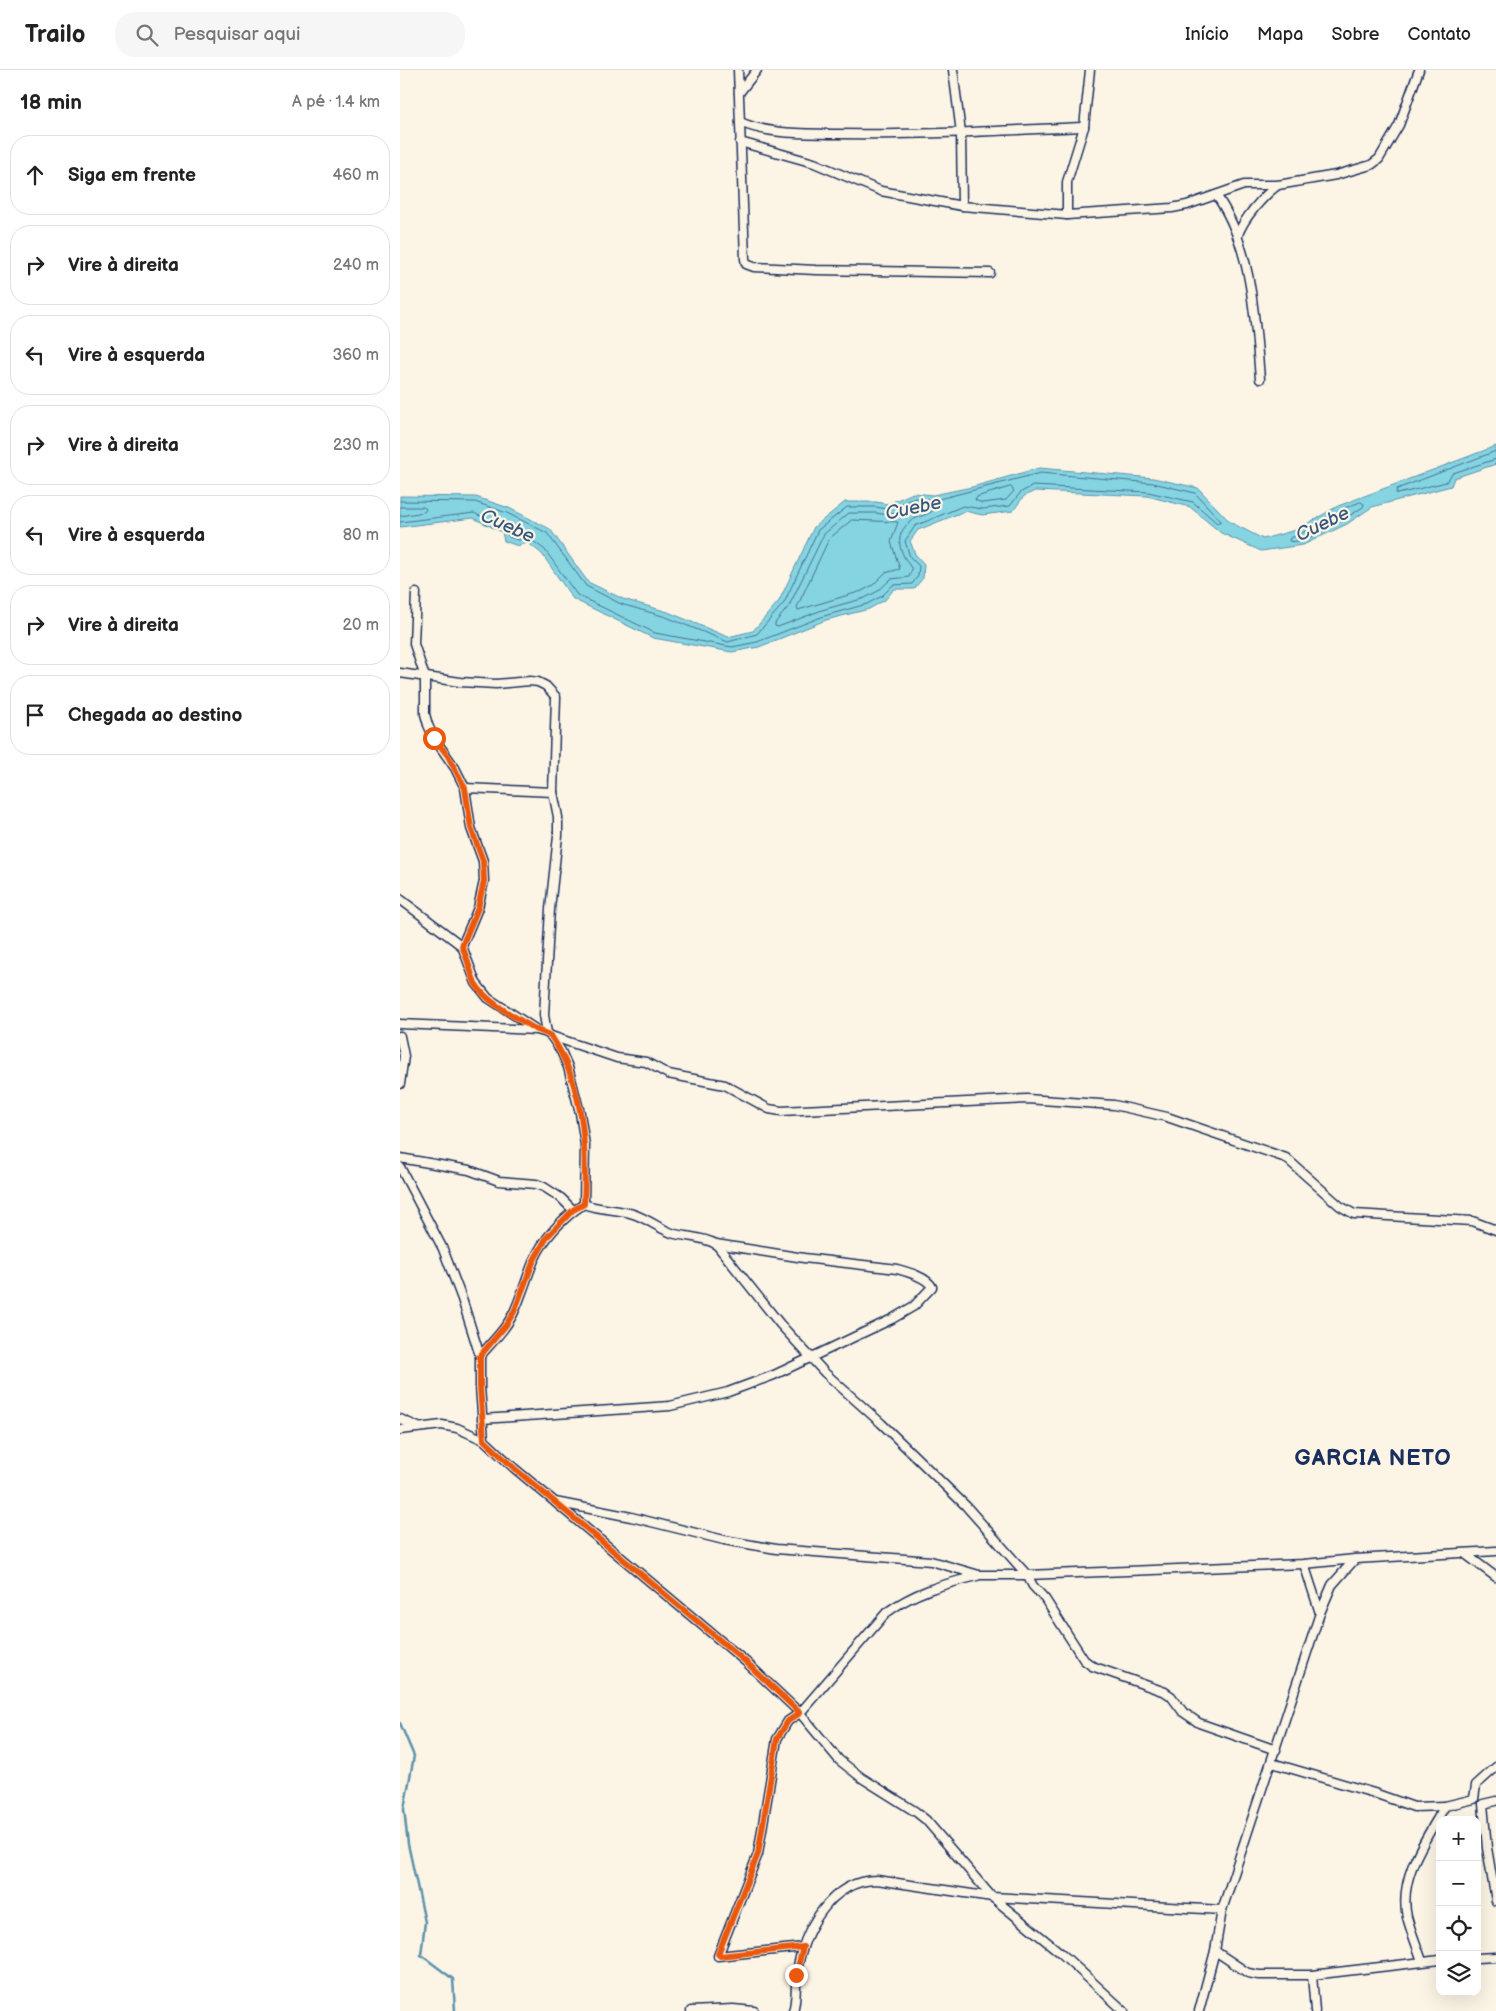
<!DOCTYPE html>
<html lang="pt">
<meta charset="utf-8">
<style>
body{margin:0;font-family:"Balsamiq Sans",sans-serif;background:#f6f6f6;color:#222}
.controls{position:absolute;right:15px;bottom:15px;display:grid;overflow:hidden;border-radius:10px;box-shadow:0 5px 20px #0002}
.controls button{width:45px;height:45px;display:grid;place-items:center;padding:0;border:0;border-bottom:1px solid #e0e0e0;background:#fff;color:#222;font:25px sans-serif}
.stop{position:absolute;width:15px;height:15px;margin:-11px;border:4px solid #ea580c;border-radius:50%;background:#fff}
.stop.end{background:#ea580c;border-color:#fff;box-shadow:0 1px 5px #0008}
.list{margin:0;padding:0;list-style:none}
h2{display:flex;justify-content:space-between;align-items:center;height:65px;margin:0;padding:0 20px;font-size:21px}
h2 small{font-size:16px;font-weight:400;color:#767676}
.list li{display:grid;grid-template-columns:32px 1fr auto;gap:15px;align-items:center;box-sizing:border-box;height:80px;margin:0 10px 10px;padding:0 10px;border:1px solid #e0e0e0;border-radius:20px}
.list b{display:block;font-size:19px;white-space:nowrap}
.list em{font-size:16px;font-style:normal;color:#767676}
.icon{flex:none;width:28px;height:28px;fill:none;stroke:currentColor;stroke-width:2;stroke-linecap:round;stroke-linejoin:round}
.map{position:relative;flex:none;width:1096px;height:1941px;overflow:hidden}
header{display:flex;align-items:center;gap:30px;box-sizing:border-box;height:70px;padding:0 25px;background:#fff;border-bottom:1px solid #e0e0e0}
header strong{font-size:24px}
nav{display:flex;gap:28px;margin-inline-start:auto;font-size:18px}
.search{width:350px;height:45px;background:#f6f6f6;display:flex;align-items:center;gap:12px;box-sizing:border-box;padding:0 18px;border-radius:20px;color:#767676;font-size:19px}
main{display:flex}
aside{flex:1;background:#fff}
.map>svg:first-child{display:block}
.water{fill:#85d4e1;stroke:#5b92ad}
.lines{fill:none;stroke-linecap:round;stroke-linejoin:round}
.shore{stroke:#457192;stroke-width:1}
.stream{stroke:#5b92ad;stroke-width:2.5}
.minor-casing{stroke:#1b2f5e;stroke-width:11}
.minor{stroke:#fcf5e5;stroke-width:8}
.route{stroke:#ea580c;stroke-width:6}
.labels{text-anchor:middle;stroke-width:4.5;stroke-linejoin:round;paint-order:stroke}
.water-label{font-size:19px;font-style:italic;fill:#36587f;stroke:#fcf5e5}
.district-label{font-size:22px;font-weight:bold;letter-spacing:1px;fill:#1b2f5e;stroke:#fcf5e5}
</style>
<header>
<strong>Trailo</strong>
<div class="search"><svg class="icon" aria-label="search" viewBox="0 0 24 24"><circle cx="10" cy="10" r="6"/><path d="M15 15l6 6"/></svg>Pesquisar aqui</div>
<nav><a>Início</a><a>Mapa</a><a>Sobre</a><a>Contato</a></nav>
</header>
<main>
<aside>
<h2>18 min<small>A pé · 1.4 km</small></h2>
<ul class="list">
<li><svg class="icon" aria-label="ahead" viewBox="0 0 24 24"><path d="M12 20V5M6 11l6-6 6 6"/></svg><div><b>Siga em frente</b></div><em>460 m</em></li>
<li><svg class="icon" aria-label="right" viewBox="0 0 24 24"><path d="M7 20v-9h11M14 6l5 5-5 5"/></svg><div><b>Vire à direita</b></div><em>240 m</em></li>
<li><svg class="icon" aria-label="left" viewBox="0 0 24 24"><path d="M17 20v-9H6M10 6l-5 5 5 5"/></svg><div><b>Vire à esquerda</b></div><em>360 m</em></li>
<li><svg class="icon" aria-label="right" viewBox="0 0 24 24"><path d="M7 20v-9h11M14 6l5 5-5 5"/></svg><div><b>Vire à direita</b></div><em>230 m</em></li>
<li><svg class="icon" aria-label="left" viewBox="0 0 24 24"><path d="M17 20v-9H6M10 6l-5 5 5 5"/></svg><div><b>Vire à esquerda</b></div><em>80 m</em></li>
<li><svg class="icon" aria-label="right" viewBox="0 0 24 24"><path d="M7 20v-9h11M14 6l5 5-5 5"/></svg><div><b>Vire à direita</b></div><em>20 m</em></li>
<li><svg class="icon" aria-label="arrive" viewBox="0 0 24 24"><path d="M6 21V4h12l-3 4 3 4H6"/></svg><div><b>Chegada ao destino</b></div></li>
</ul>
</aside>
<div class="map">
<svg width="1096" height="1941" viewBox="0 0 1096 1941">
<rect width="100%" height="100%" fill="#fcf5e5"/>
<filter id="ink" filterUnits="userSpaceOnUse"><feTurbulence type="fractalNoise" baseFrequency=".02" numOctaves="2"/><feDisplacementMap in="SourceGraphic" scale="10" xChannelSelector="R" yChannelSelector="G"/><feConvolveMatrix kernelMatrix="1 2 1 2 8 2 1 2 1" color-interpolation-filters="sRGB"/></filter>
<g filter="url(#ink)">
<path class="water" d="M1096 376V394L1054 408 1051 416 972 437 947 454 903 475 861 481 821 463 790 437 747 426 635 421 624 426 613 441 582 445 565 441 518 460 510 471 515 484 524 494 523 508 514 519H494L485 530 469 539 426 550 359 577 332 582 253 568 173 529 142 484 127 472 118 476 104 471 102 462 73 448 0 457V426L76 427 109 438 150 459 188 512 223 529 268 542 328 567 353 561 379 531 414 457 445 432H476L488 434 513 423 533 425 572 417 639 398 753 408 798 418 830 452 863 469 896 460 938 436Z"/>
<g class="lines">
<g class="shore">
<path d="M1096 381 997 419 996 423 998 424 1046 412 1053 403 1096 389"/>
<path d="M611 417 614 421 606 430 582 433 575 430 577 427Z"/>
<path d="M0 431 75 432 107 443 147 463 186 516 221 534 266 547 328 572 357 564 384 533 418 460 447 437H475L488 439 514 428 535 430 640 403 753 413 795 423 821 451 817 453 793 432 748 422 633 416 621 422 610 436 582 439 563 436 515 456 505 471 510 487 519 496 518 506 512 514 493 515 482 526 467 534 424 546 357 572 332 577 255 563 177 525 145 480 129 468 118 470 109 467 104 458 74 443 0 452"/>
<path d="M961 432 964 434 963 437C949 446 904 476 889 471L890 468 899 465 940 440Z"/>
<path d="M515 435 533 437 535 439C529 445 518 446 511 451 492 466 500 483 512 499L509 507 491 509 478 521 465 528 422 540 378 557 375 556V553L389 536 424 464 449 443H475L489 445Z"/>
<path d="M0 437H24L26 439 24 442 0 446"/>
<path d="M452 450 498 452 491 472 500 499 485 503 473 515 462 521 398 540 397 537 429 469Z"/>
</g>
<path class="stream" d="M0 1653 14 1686 4 1739 8 1774 25 1852 21 1885 53 1909 55 1941"/>
<g class="minor-casing">
<g id="minor">
<path d="M338 0 345 189 346 194 354 197 416 200 590 203"/>
<path d="M553 0 561 63 562 136"/>
<path d="M339 23 357 0"/>
<path d="M340 52C369 65 405 63 437 64 519 65 601 61 684 57"/>
<path d="M340 72 414 93 481 121 562 136 667 145 772 138 787 135 844 115H878L936 105 971 95 979 89 999 55 1019 0"/>
<path d="M816 125C852 175 855 249 860 309"/>
<path d="M667 145V112L684 57 690 0"/>
<path d="M838 165C843 149 864 125 878 115"/>
<path d="M16 523 14 574 25 607V644L28 655 34 668 55 698 65 718 71 758 83 791 84 811 78 838 62 876"/>
<path d="M0 603 60 612 96 614 130 611 138 612 146 616 156 627 153 722 158 747V766L150 839 144 945 147 963"/>
<path d="M65 718 153 722"/>
<path d="M0 829 62 876 76 913 88 928 137 960 147 963 151 966 161 981 168 997 180 1043 185 1075 184 1134"/>
<path d="M0 954 137 960"/>
<path d="M0 966 4 986 0 1014"/>
<path d="M151 966 217 988 246 992 268 1004 325 1015 369 1039 381 1041 627 1029 714 1035 767 1047 886 1088 940 1136 954 1144 1072 1151 1096 1160"/>
<path d="M0 1088 69 1100 99 1111 136 1114 144 1117 161 1128 173 1140"/>
<path d="M0 1097 43 1179 62 1229 80 1286V1317L84 1370"/>
<path d="M184 1134C199 1140 217 1139 233 1144 247 1148 262 1161 275 1164 289 1167 303 1167 316 1174L380 1254 425 1303 481 1353 566 1436 627 1505 633 1516 645 1529 684 1590 692 1596 765 1622 771 1626 783 1642 799 1653 876 1680"/>
<path d="M80 1286C92 1272 107 1258 115 1240 122 1224 127 1207 134 1190 144 1168 163 1147 184 1134"/>
<path d="M0 1349 18 1357"/>
<path d="M82 1349 270 1336 328 1322 374 1305 492 1249 514 1236 532 1217C527 1207 508 1202 497 1199L404 1188 316 1174"/>
<path d="M0 1360 42 1355 57 1358 84 1370 114 1398 155 1432 231 1447 324 1470 376 1479 531 1491 579 1505H627L904 1494 955 1489 1096 1481"/>
<path d="M156 1433 346 1592 400 1643 439 1690 462 1708 516 1742 526 1750 592 1827 662 1884 724 1941"/>
<path d="M1064 1483 1096 1507"/>
<path d="M904 1494 920 1543"/>
<path d="M872 1693 974 1723 1014 1737 1045 1736"/>
<path d="M1096 1731 1083 1734 1087 1778 1096 1831"/>
<path d="M403 1877 318 1886 358 1784 377 1669 388 1651 400 1643 486 1543C514 1522 544 1514 577 1506"/>
<path d="M815 1881 848 1903 859 1905H912L1040 1890"/>
<path d="M1077 1888 1096 1887"/>
<path d="M1022 1891C1017 1876 1011 1862 1007 1847 998 1807 1026 1769 1045 1736L1074 1729 1076 1715 1096 1697"/>
<path d="M912 1905 915 1941"/>
<path d="M291 1941 333 1939 354 1941"/>
<path d="M393 1941C397 1929 395 1915 397 1902 403 1862 430 1810 477 1810L592 1827 822 1840"/>
<path d="M799 1941 815 1881 822 1840 920 1543 932 1515 955 1489"/>
</g>
</g>
<use href="#minor" class="minor"/>
</g>
</g>
<g class="lines" filter="url(#ink)">
<path class="route" d="M34 668 48 686 65 718 71 758 83 791 84 811 78 838 62 876C67 887 70 901 75 913 86 932 112 945 130 956 137 961 145 962 151 966 184 1015 187 1076 184 1134L173 1140 147 1167 134 1190 114 1242 106 1255 80 1286V1317L84 1370 114 1398 346 1592 400 1643 388 1651 377 1669 358 1784 318 1884 320 1886 403 1877 396 1905"/>
</g>
<g class="labels">
<g class="water-label">
<text transform="translate(513 437) rotate(-12)" y="7">Cuebe</text>
<text transform="translate(922 453) rotate(-26)" y="7">Cuebe</text>
<text transform="translate(108 455) rotate(24)" y="7">Cuebe</text>
</g>
<g class="district-label">
<text x="973" y="1395">GARCIA NETO</text>
</g>
</g>
</svg>
<div class="controls">
<button>+</button>
<button>−</button>
<button><svg class="icon" aria-label="locate" viewBox="0 0 24 24"><circle cx="12" cy="12" r="6"/><path d="M12 2v4M12 18v4M2 12h4M18 12h4"/></svg></button>
<button><svg class="icon" aria-label="layers" viewBox="0 0 24 24"><path d="M12 4l9 5-9 5-9-5zM3 14l9 5 9-5"/></svg></button>
</div>
<div class="stop" style="left:34px;top:668px"></div>
<div class="stop end" style="left:396px;top:1905px"></div>
</div>
</main>
